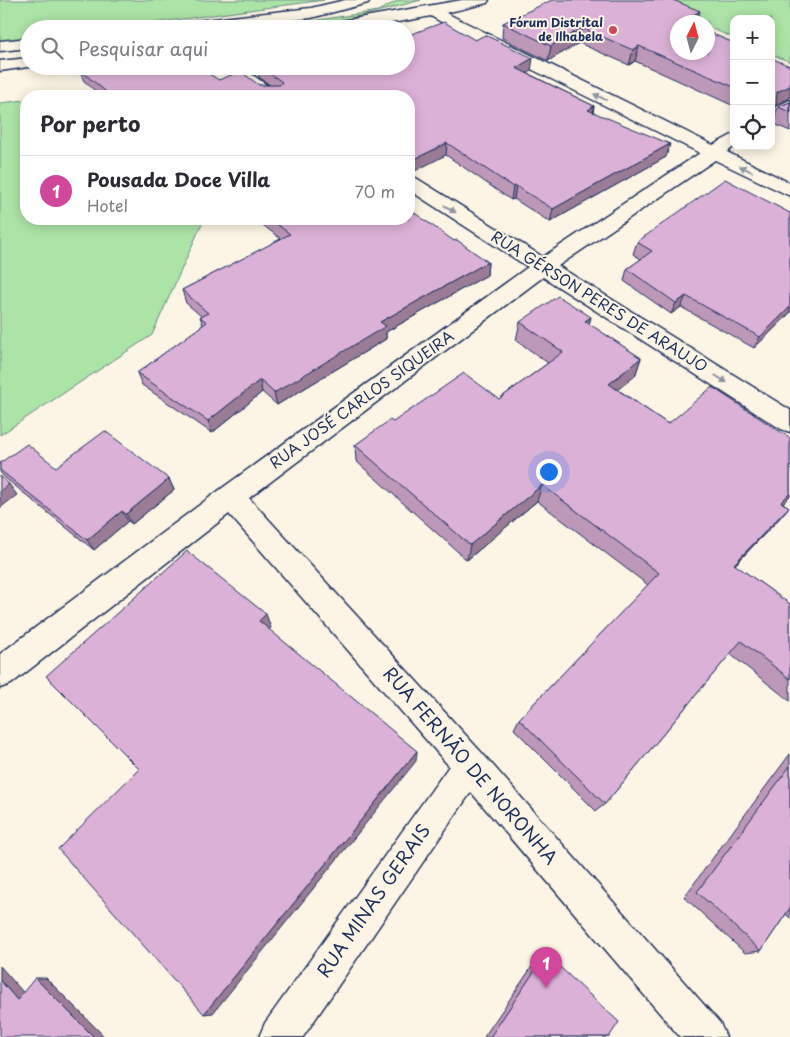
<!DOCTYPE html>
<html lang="pt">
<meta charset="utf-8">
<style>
body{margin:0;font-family:"Playpen Sans",sans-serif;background:#f7f7f7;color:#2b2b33}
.controls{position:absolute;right:15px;top:15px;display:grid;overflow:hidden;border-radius:10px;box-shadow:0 2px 12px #0003}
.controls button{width:45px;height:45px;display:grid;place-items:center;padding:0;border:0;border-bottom:1px solid #e1e1e2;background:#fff;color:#2b2b33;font:25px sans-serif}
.compass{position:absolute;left:670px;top:15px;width:45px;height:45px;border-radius:50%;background:#fff;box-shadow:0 2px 12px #0003;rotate:6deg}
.you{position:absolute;left:548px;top:471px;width:18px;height:18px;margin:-12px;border:4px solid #fff;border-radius:50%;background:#1a73e8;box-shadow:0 0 0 8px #1a73e833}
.badge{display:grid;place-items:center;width:32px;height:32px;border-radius:50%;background:#0f766e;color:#fff;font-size:16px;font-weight:700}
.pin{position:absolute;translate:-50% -41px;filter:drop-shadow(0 1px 2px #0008)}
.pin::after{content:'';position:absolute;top:26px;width:18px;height:15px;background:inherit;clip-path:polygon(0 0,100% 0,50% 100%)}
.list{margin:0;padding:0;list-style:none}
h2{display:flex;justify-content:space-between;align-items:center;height:65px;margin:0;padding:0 20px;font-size:21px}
h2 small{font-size:16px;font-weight:400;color:#7c7c81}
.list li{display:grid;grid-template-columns:32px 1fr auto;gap:15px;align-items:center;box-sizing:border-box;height:70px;padding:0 20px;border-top:1px solid #e1e1e2}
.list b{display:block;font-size:19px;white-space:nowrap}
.list p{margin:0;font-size:16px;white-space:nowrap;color:#7c7c81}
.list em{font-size:16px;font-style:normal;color:#7c7c81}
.icon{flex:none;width:28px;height:28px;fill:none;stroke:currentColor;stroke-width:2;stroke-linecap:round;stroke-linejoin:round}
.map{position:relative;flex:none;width:790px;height:1037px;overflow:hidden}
.search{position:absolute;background:#fff;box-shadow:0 2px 12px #0003;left:20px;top:20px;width:395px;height:55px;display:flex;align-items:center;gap:12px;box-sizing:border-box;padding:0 18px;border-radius:28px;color:#7c7c81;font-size:19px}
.panel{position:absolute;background:#fff;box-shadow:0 2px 12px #0003;left:20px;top:90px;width:395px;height:135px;border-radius:20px}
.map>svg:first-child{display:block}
.green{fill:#ace3a6;stroke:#648982}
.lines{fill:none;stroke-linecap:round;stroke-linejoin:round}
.minor-casing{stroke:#1b2f5e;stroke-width:3}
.secondary-casing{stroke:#1b2f5e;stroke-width:3}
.minor{fill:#fcf5e5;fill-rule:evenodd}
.secondary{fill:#fcf5e5;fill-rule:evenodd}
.wall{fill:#bd98b9;stroke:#1b2f5e}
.shaded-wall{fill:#9a7c96;stroke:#1b2f5e}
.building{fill:#dcb1d7;stroke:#1b2f5e}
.oneway{fill:#8c92a2}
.poi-dot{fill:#d1495b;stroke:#fcf5e5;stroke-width:2}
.labels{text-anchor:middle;stroke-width:4;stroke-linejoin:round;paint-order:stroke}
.far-poi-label{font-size:12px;font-weight:bold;fill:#1b2f5e;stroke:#fcf5e5;text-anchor:end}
.street-label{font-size:15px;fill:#1b2f5e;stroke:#fcf5e5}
.near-street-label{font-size:18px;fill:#1b2f5e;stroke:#fcf5e5}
</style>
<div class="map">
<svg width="790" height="1037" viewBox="0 0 790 1037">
<rect width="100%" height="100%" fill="#fcf5e5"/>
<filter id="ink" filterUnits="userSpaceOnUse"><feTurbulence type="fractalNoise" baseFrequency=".02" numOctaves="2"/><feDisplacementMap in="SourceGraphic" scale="10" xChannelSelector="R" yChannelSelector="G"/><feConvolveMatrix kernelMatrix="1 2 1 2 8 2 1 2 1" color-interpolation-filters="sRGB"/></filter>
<g filter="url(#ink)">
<g class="green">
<path d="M0 0H324L108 29H29V38L0 41Z"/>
<path d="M399 0H421C367 15 315 29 259 29L378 11Z"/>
<path d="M645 0H790V62L771 54V19H734V38L708 27V22H698Z"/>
<path d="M26 100V219H204L152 335 0 435V103Z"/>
</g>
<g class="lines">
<g class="minor-casing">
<g id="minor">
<path d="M432 6 713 145 734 134 735 146 727 152 790 183V196L715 160 558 266 790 410V432L781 429 543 277 249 498 482 753 720 1023 726 1037H680L471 792 303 1037H259L265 1023 449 766 229 514 11 684 0 688V654L221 489 528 267 409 190V176L416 178 543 257 700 153 479 43 427 14 424 11 427 8Z"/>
<path d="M221 66H240L282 96H262Z"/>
<path d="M790 100V112L771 121V109Z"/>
</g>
</g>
<g class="secondary-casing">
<g id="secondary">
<path d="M345 0H370L368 3 311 18 212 29H161L169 24 311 8Z"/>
<path d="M462 0H489L487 3C431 17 374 29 316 29L324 24Z"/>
<path d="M29 38V48L0 51V41Z"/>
<path d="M29 58V66H35L0 71V61Z"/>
</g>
</g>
<use href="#minor" class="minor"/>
<use href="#secondary" class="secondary"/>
</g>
<g class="wall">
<path d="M678 22 734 43V106L635 61 629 65 579 43 548 61 502 38 503 23Z"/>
<path d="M475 40 531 71 527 73 594 106 593 112 666 157 550 222 514 199 511 200 446 155 409 96H101L84 81 79 69 219 80 259 85H270L259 77 257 66H406Z"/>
<path d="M771 58 776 105 771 117Z"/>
<path d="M790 102V131L772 123 778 107Z"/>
<path d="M790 213V313L754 348 681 307 671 314 624 281 627 269 641 259 633 254 637 242Z"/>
<path d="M255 219H409L454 241 488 262 487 275 386 332V339L277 405 262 392 212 433 142 385 137 373 203 325 200 317 201 316 186 303 182 290 281 239Z"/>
<path d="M591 317 589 324 641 358 635 376 617 389 668 424 790 438V496L783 503 789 507 776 522 735 565 790 604V701L730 654 605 804 596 811 514 729 519 719 648 585 537 501 467 560 356 461 355 445 393 422 499 399 548 363 516 340 520 322Z"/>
<path d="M0 463 56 467 169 479 174 490 132 524 128 521 94 550 4 477 0 472Z"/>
<path d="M790 754V918L786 914 761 951 745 953 684 897Z"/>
<path d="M546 954 609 1037H484L540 955Z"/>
</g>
<g class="shaded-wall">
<path d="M700 11 697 22H681Z"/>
<path d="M582 28 579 43 548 61 551 46Z"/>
<path d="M639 46 635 61 629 65 633 50Z"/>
<path d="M533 58 531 71 514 81 516 68Z"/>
<path d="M790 86V98L775 105 777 92Z"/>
<path d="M594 106 592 119 588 110Z"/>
<path d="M447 143 446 155 409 174V162Z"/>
<path d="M670 144 666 157 550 222 553 209Z"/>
<path d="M516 186 514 199 511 200 513 187Z"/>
<path d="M488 262 487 275 386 332V339L277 405 274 393 380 322Z"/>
<path d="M686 296 681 307 671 314 676 303Z"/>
<path d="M790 307V313L754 348 760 337Z"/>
<path d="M591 317 586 335 585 321Z"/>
<path d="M641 358 635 376 603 401 609 384Z"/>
<path d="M260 380 262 392 212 433 208 421Z"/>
<path d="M169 479 174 490 132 524 126 514Z"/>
<path d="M9 484 17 495 0 508V491Z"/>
<path d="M542 485 537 501 467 560 470 545Z"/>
<path d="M790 493V496L769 517 781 502Z"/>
<path d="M789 507 776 522 722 578 734 564Z"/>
<path d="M122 511 128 521 94 550 87 540Z"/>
<path d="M266 614 271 628 264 635 259 621Z"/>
<path d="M417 751 416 761 213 1013 204 1014Z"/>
<path d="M0 966 29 999 17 1000 0 980Z"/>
<path d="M35 978H46L105 1037H94Z"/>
</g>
<g class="building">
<path d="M552 0H673L700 11 681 22H683H678V52H708V32L734 43V87L639 46 633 50 582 28 551 46 503 23Z"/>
<path d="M444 22 475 40 485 35 533 58 516 68 594 106 588 110 670 144 553 209 516 186 513 187 447 143 409 162V96H111L79 69 95 66H196L219 80 240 71 259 85H280L282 82 259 66H406V36Z"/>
<path d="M771 58 790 66V86L777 92 776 106 771 104Z"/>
<path d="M790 102V112L778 107Z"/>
<path d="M725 179 790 213V307L760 337 686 296 676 303 627 269 652 251 637 242Z"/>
<path d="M409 209 454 241 457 240 488 262 380 322 386 326 274 393 260 380 208 421 137 373 207 322 200 317 208 313 182 290 290 234 270 219H409Z"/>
<path d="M558 296 591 317 585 321 641 358 609 384 668 424 712 387 790 438V493L781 502 789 507 734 564 790 604V679L741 641 605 804 519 719 659 573 542 485 470 545 355 445 390 420 393 422 464 373 499 399 563 352 520 322Z"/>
<path d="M105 431 169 479 126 514 122 511 87 540 0 470V463L27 444 56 467Z"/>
<path d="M0 476 9 484 0 491Z"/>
<path d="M187 551 266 614 259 621 417 751 204 1014 58 849 139 769 46 676Z"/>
<path d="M790 766V908L761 951 697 892Z"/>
<path d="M546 954 619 1022 609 1037H490Z"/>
<path d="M35 978 94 1037H2L0 1035V980L17 1000Z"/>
</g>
<defs><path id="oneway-solid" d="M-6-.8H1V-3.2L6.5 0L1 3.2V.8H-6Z" transform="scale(1.25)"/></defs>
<g class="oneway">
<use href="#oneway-solid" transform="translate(600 97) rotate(-154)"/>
<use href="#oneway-solid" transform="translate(746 169) rotate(-154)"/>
<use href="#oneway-solid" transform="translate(450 209) rotate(32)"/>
<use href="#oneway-solid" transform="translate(721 379) rotate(32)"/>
</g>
</g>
<circle class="poi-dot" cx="613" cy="30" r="5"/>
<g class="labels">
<g class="far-poi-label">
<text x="603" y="27">Fórum Distrital<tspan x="603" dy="14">de Ilhabela</tspan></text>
</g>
<g class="street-label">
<text transform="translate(599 302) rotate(32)" y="5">RUA GÉRSON PERES DE ARAUJO</text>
<text transform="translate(362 400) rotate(-36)" y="5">RUA JOSÉ CARLOS SIQUEIRA</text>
</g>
<g class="near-street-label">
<text transform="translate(470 766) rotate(49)" y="6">RUA FERNÃO DE NORONHA</text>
<text transform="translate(374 901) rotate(-55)" y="6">RUA MINAS GERAIS</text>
</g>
</g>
</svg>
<div class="controls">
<button>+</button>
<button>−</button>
<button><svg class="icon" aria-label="locate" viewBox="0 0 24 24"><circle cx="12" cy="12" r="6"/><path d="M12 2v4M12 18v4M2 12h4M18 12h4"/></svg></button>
</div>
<svg class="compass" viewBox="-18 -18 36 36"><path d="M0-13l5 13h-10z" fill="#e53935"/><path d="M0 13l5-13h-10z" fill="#7c7c81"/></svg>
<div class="you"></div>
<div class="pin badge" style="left:546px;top:988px;background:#d1479c">1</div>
<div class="search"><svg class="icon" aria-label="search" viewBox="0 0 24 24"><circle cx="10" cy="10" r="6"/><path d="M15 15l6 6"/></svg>Pesquisar aqui</div>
<section class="panel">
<h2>Por perto<small></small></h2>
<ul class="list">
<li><span class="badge" style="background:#d1479c">1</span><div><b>Pousada Doce Villa</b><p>Hotel</p></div><em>70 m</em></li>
</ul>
</section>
</div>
